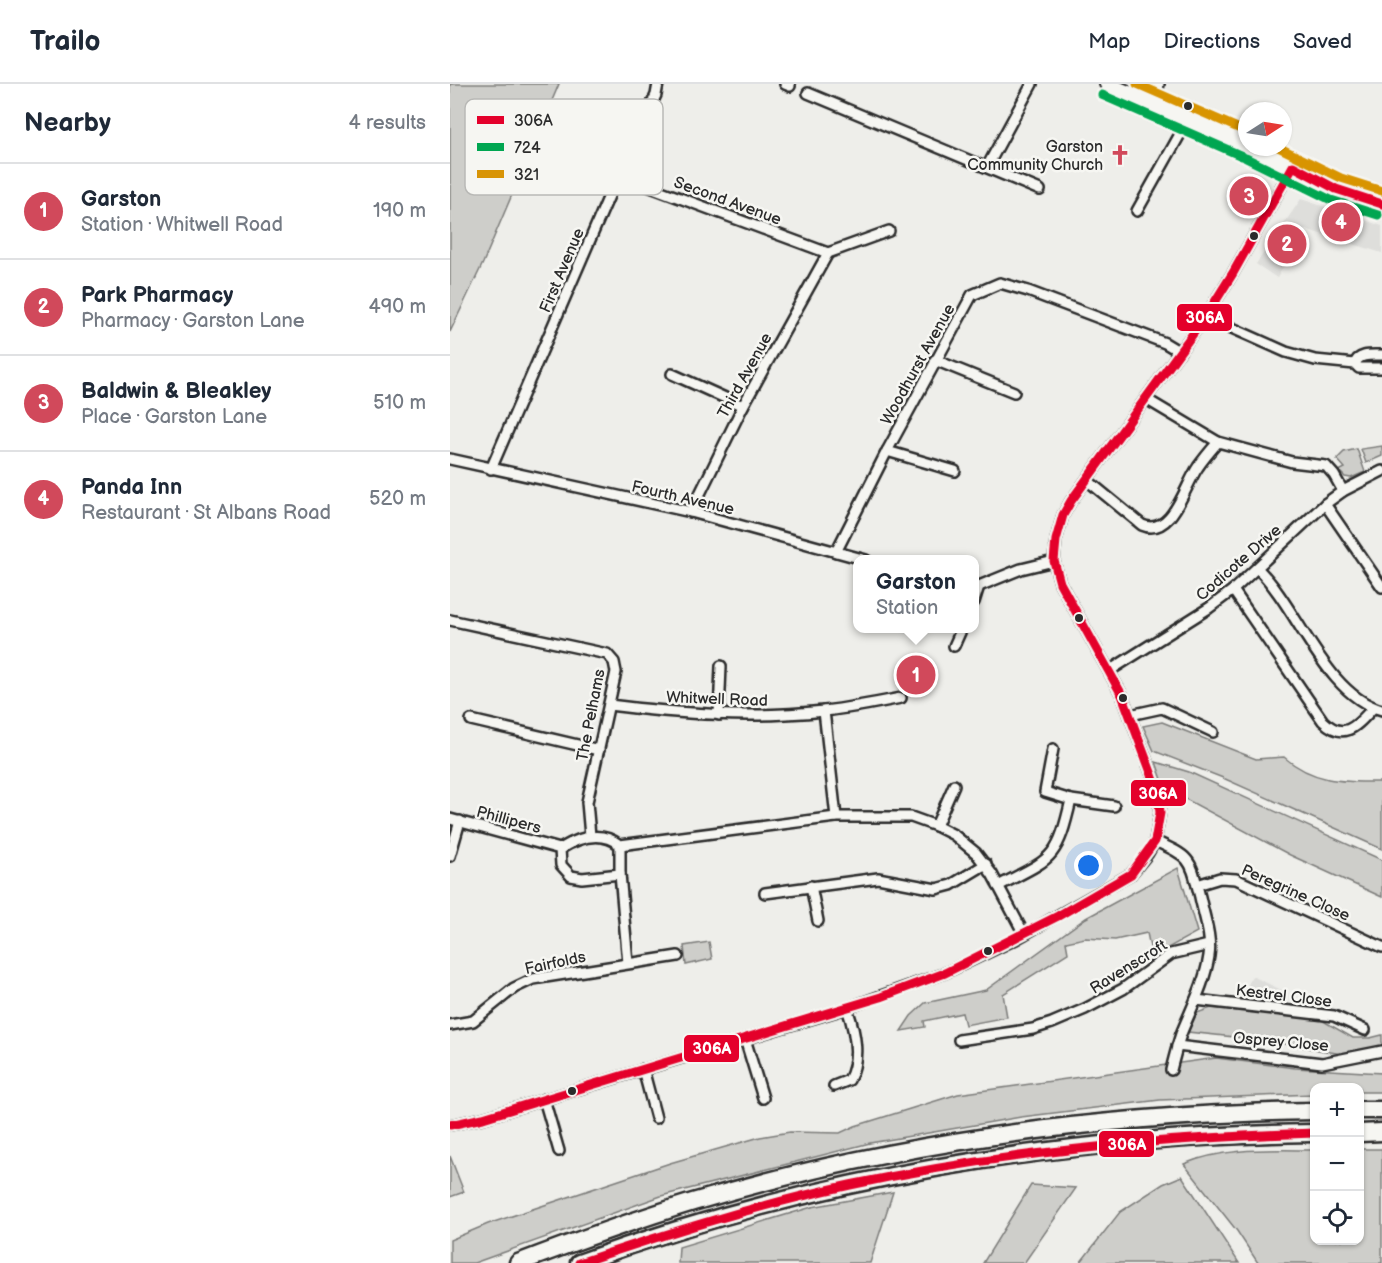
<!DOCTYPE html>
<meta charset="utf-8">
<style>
body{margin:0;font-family:"Balsamiq Sans",sans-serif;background:#f2f2f3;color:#1f2937}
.controls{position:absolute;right:18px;bottom:18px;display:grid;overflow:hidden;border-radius:12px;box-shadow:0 2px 4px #0004}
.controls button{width:54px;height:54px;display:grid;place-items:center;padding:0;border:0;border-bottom:2px solid #e0e1e3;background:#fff;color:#1f2937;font:30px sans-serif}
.compass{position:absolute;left:788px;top:18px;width:54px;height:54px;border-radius:50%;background:#fff;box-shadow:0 2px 4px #0004;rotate:78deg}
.you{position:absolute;left:639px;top:782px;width:21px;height:21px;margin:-15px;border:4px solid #fff;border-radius:50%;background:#1a73e8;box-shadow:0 0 0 9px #1a73e833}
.badge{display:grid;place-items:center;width:39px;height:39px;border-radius:50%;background:#d1495b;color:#fff;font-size:20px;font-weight:700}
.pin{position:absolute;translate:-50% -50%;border:3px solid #fff;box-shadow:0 2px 6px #0006}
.popup{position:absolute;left:403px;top:471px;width:126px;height:78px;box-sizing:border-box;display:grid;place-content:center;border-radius:12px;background:#fff;filter:drop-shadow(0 2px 4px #0005);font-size:20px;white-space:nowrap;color:#747a83}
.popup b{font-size:22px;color:#1f2937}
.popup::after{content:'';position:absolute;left:50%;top:100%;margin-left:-12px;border:12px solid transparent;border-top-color:#fff}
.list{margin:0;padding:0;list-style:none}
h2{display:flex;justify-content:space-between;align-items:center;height:78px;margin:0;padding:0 24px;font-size:26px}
h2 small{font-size:20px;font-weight:400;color:#747a83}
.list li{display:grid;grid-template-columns:39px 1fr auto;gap:18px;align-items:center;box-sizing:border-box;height:96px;padding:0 24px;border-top:2px solid #e0e1e3}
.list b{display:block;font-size:22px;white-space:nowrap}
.list p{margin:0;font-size:20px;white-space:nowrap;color:#747a83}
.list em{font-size:20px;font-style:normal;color:#747a83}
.icon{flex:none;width:33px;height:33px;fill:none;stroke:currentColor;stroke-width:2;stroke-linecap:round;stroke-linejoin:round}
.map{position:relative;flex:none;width:932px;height:1179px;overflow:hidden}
header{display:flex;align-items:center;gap:36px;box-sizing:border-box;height:84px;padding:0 30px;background:#fff;border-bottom:2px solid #e0e1e3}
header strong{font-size:28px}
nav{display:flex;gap:33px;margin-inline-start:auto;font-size:21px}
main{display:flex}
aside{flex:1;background:#fff}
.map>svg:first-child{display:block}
.built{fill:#dededb}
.green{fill:#cececa;stroke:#7c7c7a;stroke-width:1.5}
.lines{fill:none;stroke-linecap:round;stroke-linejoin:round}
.minor-casing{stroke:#2b2b2b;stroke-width:14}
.primary-casing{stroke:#2b2b2b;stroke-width:18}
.motorway-casing{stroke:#2b2b2b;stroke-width:21}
.minor{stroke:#f6f6f2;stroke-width:9}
.primary{stroke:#f6f6f2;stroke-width:14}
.motorway{stroke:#f6f6f2;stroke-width:16}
.bus-1-casing{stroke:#f6f6f2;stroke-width:14}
.bus-2-casing{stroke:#f6f6f2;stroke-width:14}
.bus-3-casing{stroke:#f6f6f2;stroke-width:14}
.bus-1{stroke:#e4002b;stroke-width:9}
.bus-2{stroke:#00a651;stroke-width:9}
.bus-3{stroke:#d89406;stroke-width:9}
.bus-dot{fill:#2b2b2b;stroke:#f6f6f2;stroke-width:2}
.labels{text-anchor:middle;stroke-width:5;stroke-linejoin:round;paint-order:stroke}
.poi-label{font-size:16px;fill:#2b2b2b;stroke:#f6f6f2;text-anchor:end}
.street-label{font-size:16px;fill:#2b2b2b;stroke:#f6f6f2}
.key{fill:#f6f6f2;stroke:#b9b9b6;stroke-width:1.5}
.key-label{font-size:16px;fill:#2b2b2b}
.line-badge{stroke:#f6f6f2;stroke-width:2}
.badge-label{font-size:16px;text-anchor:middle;font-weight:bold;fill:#fff}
</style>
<header>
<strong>Trailo</strong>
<nav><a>Map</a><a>Directions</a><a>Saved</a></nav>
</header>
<main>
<aside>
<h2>Nearby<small>4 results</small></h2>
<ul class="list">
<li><span class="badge">1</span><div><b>Garston</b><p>Station · Whitwell Road</p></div><em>190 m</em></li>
<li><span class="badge">2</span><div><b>Park Pharmacy</b><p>Pharmacy · Garston Lane</p></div><em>490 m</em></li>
<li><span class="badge">3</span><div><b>Baldwin &amp; Bleakley</b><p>Place · Garston Lane</p></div><em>510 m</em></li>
<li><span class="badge">4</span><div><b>Panda Inn</b><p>Restaurant · St Albans Road</p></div><em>520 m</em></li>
</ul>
</aside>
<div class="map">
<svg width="932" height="1179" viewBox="0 0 932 1179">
<rect width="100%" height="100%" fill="#eeeeea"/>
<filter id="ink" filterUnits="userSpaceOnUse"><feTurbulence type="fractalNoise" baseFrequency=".0167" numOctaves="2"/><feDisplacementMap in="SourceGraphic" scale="12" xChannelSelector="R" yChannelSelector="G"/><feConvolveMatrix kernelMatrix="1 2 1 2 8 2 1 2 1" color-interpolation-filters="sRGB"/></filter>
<g filter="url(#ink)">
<g class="built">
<path d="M851 115 932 142V169L855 145 827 194 806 180Z"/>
<path d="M802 892 838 909 833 920 798 917 800 913 794 910Z"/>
</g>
<g class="green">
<path d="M0 0H109L33 179 0 248Z"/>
<path d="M932 362V372L916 379 911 365Z"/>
<path d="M907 365 915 388 901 394 895 393 889 387 895 384 887 375 894 368Z"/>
<path d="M712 638 806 675 834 673C864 699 894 698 932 698V765L773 694 704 667 693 642Z"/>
<path d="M706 678 739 688 932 776V813L840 771 715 704Z"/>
<path d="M728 784 747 848 712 867 706 874 701 868 697 849 665 856 635 854 616 858 618 869 553 910 557 933 515 941 512 929 474 937 475 943 451 947 461 932 475 919 536 906 636 834Z"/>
<path d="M259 858 262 875 236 881 234 862Z"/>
<path d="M761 924 868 934 903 954H920L932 951V962L892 970 812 956 738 948 747 929Z"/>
<path d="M766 974 845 984 932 989V1008H910V1004H864V1010L710 1016 571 1033 420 1059 211 1112 24 1179H0V1156L38 1140 220 1079 310 1053 340 1048 390 1049 405 1042 508 1010Z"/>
<path d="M910 1065H932V1179H808L787 1147 734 1080C775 1063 821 1066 864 1066V1156H910Z"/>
<path d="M0 1072 14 1108 0 1113Z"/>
<path d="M732 1092 789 1179H630L670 1128 713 1100Z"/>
<path d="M581 1101 626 1104 574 1179H533Z"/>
<path d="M443 1108 420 1179H228L229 1163 362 1123Z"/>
</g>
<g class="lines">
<g class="minor-casing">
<g id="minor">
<path d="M335 0 340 2"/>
<path d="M358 9 590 106"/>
<path d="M705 21 709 0"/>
<path d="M537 83 582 0"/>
<path d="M168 91 378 169"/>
<path d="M687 127 738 36"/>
<path d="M378 169 439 147"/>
<path d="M758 229 782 244 836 268 865 276 905 280 909 284H932"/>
<path d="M485 276 564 308"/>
<path d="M905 280C908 269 923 271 932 271"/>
<path d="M222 290 293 322"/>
<path d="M696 315 768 358 842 378 876 382 884 391 893 407"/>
<path d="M437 367 505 387"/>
<path d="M0 375 241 428 416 476"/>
<path d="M41 385 168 91 206 11 208 0"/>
<path d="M637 396 692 441C722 454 735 401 748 383 754 374 761 366 768 358"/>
<path d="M875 420 932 503"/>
<path d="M241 428 293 322 378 169"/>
<path d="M386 468 437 367 522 211 550 199 578 207 715 259 730 268"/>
<path d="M807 484C848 523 875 611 932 626"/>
<path d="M524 503 529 502 571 485 604 477"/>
<path d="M783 506 873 637C895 658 907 641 923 624"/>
<path d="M524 518 529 502"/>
<path d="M0 536 157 570 164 578 166 588 137 718 140 752"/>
<path d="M504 562 512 544"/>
<path d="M659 587 759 524 783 506 875 420 893 407 932 387"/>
<path d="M159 621C231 630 302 635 374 627 400 624 426 619 451 614"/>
<path d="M374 627 386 733"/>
<path d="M269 631 271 582"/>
<path d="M680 631 712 624 763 648"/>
<path d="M21 636 149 666"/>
<path d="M603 665 595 708 621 716 664 722"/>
<path d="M0 735 110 765C129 753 151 746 170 761V790L132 794 121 792 111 781 110 765"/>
<path d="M486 742 504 701"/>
<path d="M705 757C742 774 740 774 750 813 754 832 762 853 759 872 755 899 741 925 731 950 727 962 724 974 721 986"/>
<path d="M170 761 386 733H461L486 742 504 751 526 769 542 790 574 850"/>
<path d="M0 772 10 737"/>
<path d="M170 790 178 879"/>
<path d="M747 801 770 794 786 795 932 863"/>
<path d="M361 802 368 837"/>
<path d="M548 802C602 774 607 777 621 716"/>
<path d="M315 809 428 794 486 805 501 801 536 780"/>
<path d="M746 916 884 932 915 946"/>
<path d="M0 941 23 937 64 904 83 895 228 872"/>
<path d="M295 955 313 1014"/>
<path d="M509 956 583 945 602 939 635 925 673 905 721 870 759 861"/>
<path d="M727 962 872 979 932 967"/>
<path d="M193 985 206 1034"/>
<path d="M384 1002 399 996C411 974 405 947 397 924"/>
<path d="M94 1015 109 1067"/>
<path d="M0 1041 33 1034 397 924 495 889 566 855 681 790 698 769 705 757 710 729 708 707 672 611 610 499 604 477 606 456 613 431 621 417 758 229 783 189 843 82"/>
</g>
</g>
<g class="primary-casing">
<g id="primary">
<path d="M657 0 797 61"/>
<path d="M801 63 886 105 932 120"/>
</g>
</g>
<g class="motorway-casing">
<g id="motorway">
<path d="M910 1026H932"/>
<path d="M910 1049 932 1048"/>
<path d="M68 1179C126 1157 184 1136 243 1118 444 1058 655 1030 864 1027"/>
<path d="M129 1179C364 1093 615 1052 864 1049"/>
</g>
</g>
<use href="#minor" class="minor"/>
<use href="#primary" class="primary"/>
<use href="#motorway" class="motorway"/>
<g class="bus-1-casing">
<g id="bus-1">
<path d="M0 1041 33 1034 431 913 495 889 608 832 681 790 705 757 710 729 708 707 672 611 610 499 604 477 606 456 613 431 621 417 758 229 783 189 843 82 886 105 932 120"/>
<path d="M129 1179C218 1149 307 1121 400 1101 553 1068 708 1054 864 1049"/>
</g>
</g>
<g class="bus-2-casing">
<g id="bus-2">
<path d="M652 11 792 72"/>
<path d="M796 74 881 116 928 131"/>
</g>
</g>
<g class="bus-3-casing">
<g id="bus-3">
<path d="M687 0 797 48"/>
<path d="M828 63 891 94 932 107"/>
</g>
</g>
<use href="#bus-1" class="bus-1"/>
<use href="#bus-2" class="bus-2"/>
<use href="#bus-3" class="bus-3"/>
</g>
</g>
<defs>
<g id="church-bare" transform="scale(1.62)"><path d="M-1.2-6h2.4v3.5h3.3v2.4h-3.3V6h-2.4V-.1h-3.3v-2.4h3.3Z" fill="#d1495b" stroke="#f6f6f2" stroke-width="2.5" paint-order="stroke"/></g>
</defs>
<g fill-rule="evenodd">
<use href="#church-bare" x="670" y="71"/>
</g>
<g class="bus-dot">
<circle cx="738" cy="22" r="5"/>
<circle cx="804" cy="152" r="5"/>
<circle cx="629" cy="534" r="5"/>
<circle cx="673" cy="614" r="5"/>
<circle cx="538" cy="867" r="5"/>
<circle cx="122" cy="1007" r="5"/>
</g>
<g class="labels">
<g class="poi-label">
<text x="653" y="68">Garston<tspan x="653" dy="18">Community Church</tspan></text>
</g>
<g class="street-label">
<text transform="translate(278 116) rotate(20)" y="6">Second Avenue</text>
<text transform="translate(111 186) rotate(-67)" y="6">First Avenue</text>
<text transform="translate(467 280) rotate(-61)" y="6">Woodhurst Avenue</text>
<text transform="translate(294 291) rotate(-61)" y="6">Third Avenue</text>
<text transform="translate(233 413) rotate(13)" y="6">Fourth Avenue</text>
<text transform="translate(788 478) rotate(-41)" y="6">Codicote Drive</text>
<text transform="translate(267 614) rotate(2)" y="6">Whitwell Road</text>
<text transform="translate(140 631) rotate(-79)" y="6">The Pelhams</text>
<text transform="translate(59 735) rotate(15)" y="6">Phillipers</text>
<text transform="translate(846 808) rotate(24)" y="6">Peregrine Close</text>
<text transform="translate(105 878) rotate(-12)" y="6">Fairfolds</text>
<text transform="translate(678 882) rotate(-32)" y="6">Ravenscroft</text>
<text transform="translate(834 911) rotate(7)" y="6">Kestrel Close</text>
<text transform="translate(831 957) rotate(5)" y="6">Osprey Close</text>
</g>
</g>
<rect x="15" y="15" width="198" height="96" rx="9" class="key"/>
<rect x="27" y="32" width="27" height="8" fill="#e4002b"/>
<rect x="27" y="59" width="27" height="8" fill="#00a651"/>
<rect x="27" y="86" width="27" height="8" fill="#d89406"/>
<g class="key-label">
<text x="64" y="42">306A</text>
<text x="64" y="69">724</text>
<text x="64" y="96">321</text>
</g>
<g class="line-badge">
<rect x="726" y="219" width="57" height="29" rx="6" fill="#e4002b"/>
<rect x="680" y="695" width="57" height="28" rx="6" fill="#e4002b"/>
<rect x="233" y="950" width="57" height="29" rx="6" fill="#e4002b"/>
<rect x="648" y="1046" width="57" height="28" rx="6" fill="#e4002b"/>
</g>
<g class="badge-label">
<text x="755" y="239">306A</text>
<text x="708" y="715">306A</text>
<text x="262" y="970">306A</text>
<text x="677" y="1066">306A</text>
</g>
</svg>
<div class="controls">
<button>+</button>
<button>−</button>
<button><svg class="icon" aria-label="locate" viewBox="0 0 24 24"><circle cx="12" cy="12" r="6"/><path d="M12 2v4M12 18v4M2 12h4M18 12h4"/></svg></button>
</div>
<svg class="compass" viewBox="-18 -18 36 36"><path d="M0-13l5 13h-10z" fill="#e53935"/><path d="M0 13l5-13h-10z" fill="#747a83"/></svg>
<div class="you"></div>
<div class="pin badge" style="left:466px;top:591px">1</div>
<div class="popup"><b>Garston</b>Station</div>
<div class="pin badge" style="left:837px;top:160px">2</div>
<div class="pin badge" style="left:799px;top:112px">3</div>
<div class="pin badge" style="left:891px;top:138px">4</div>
</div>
</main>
